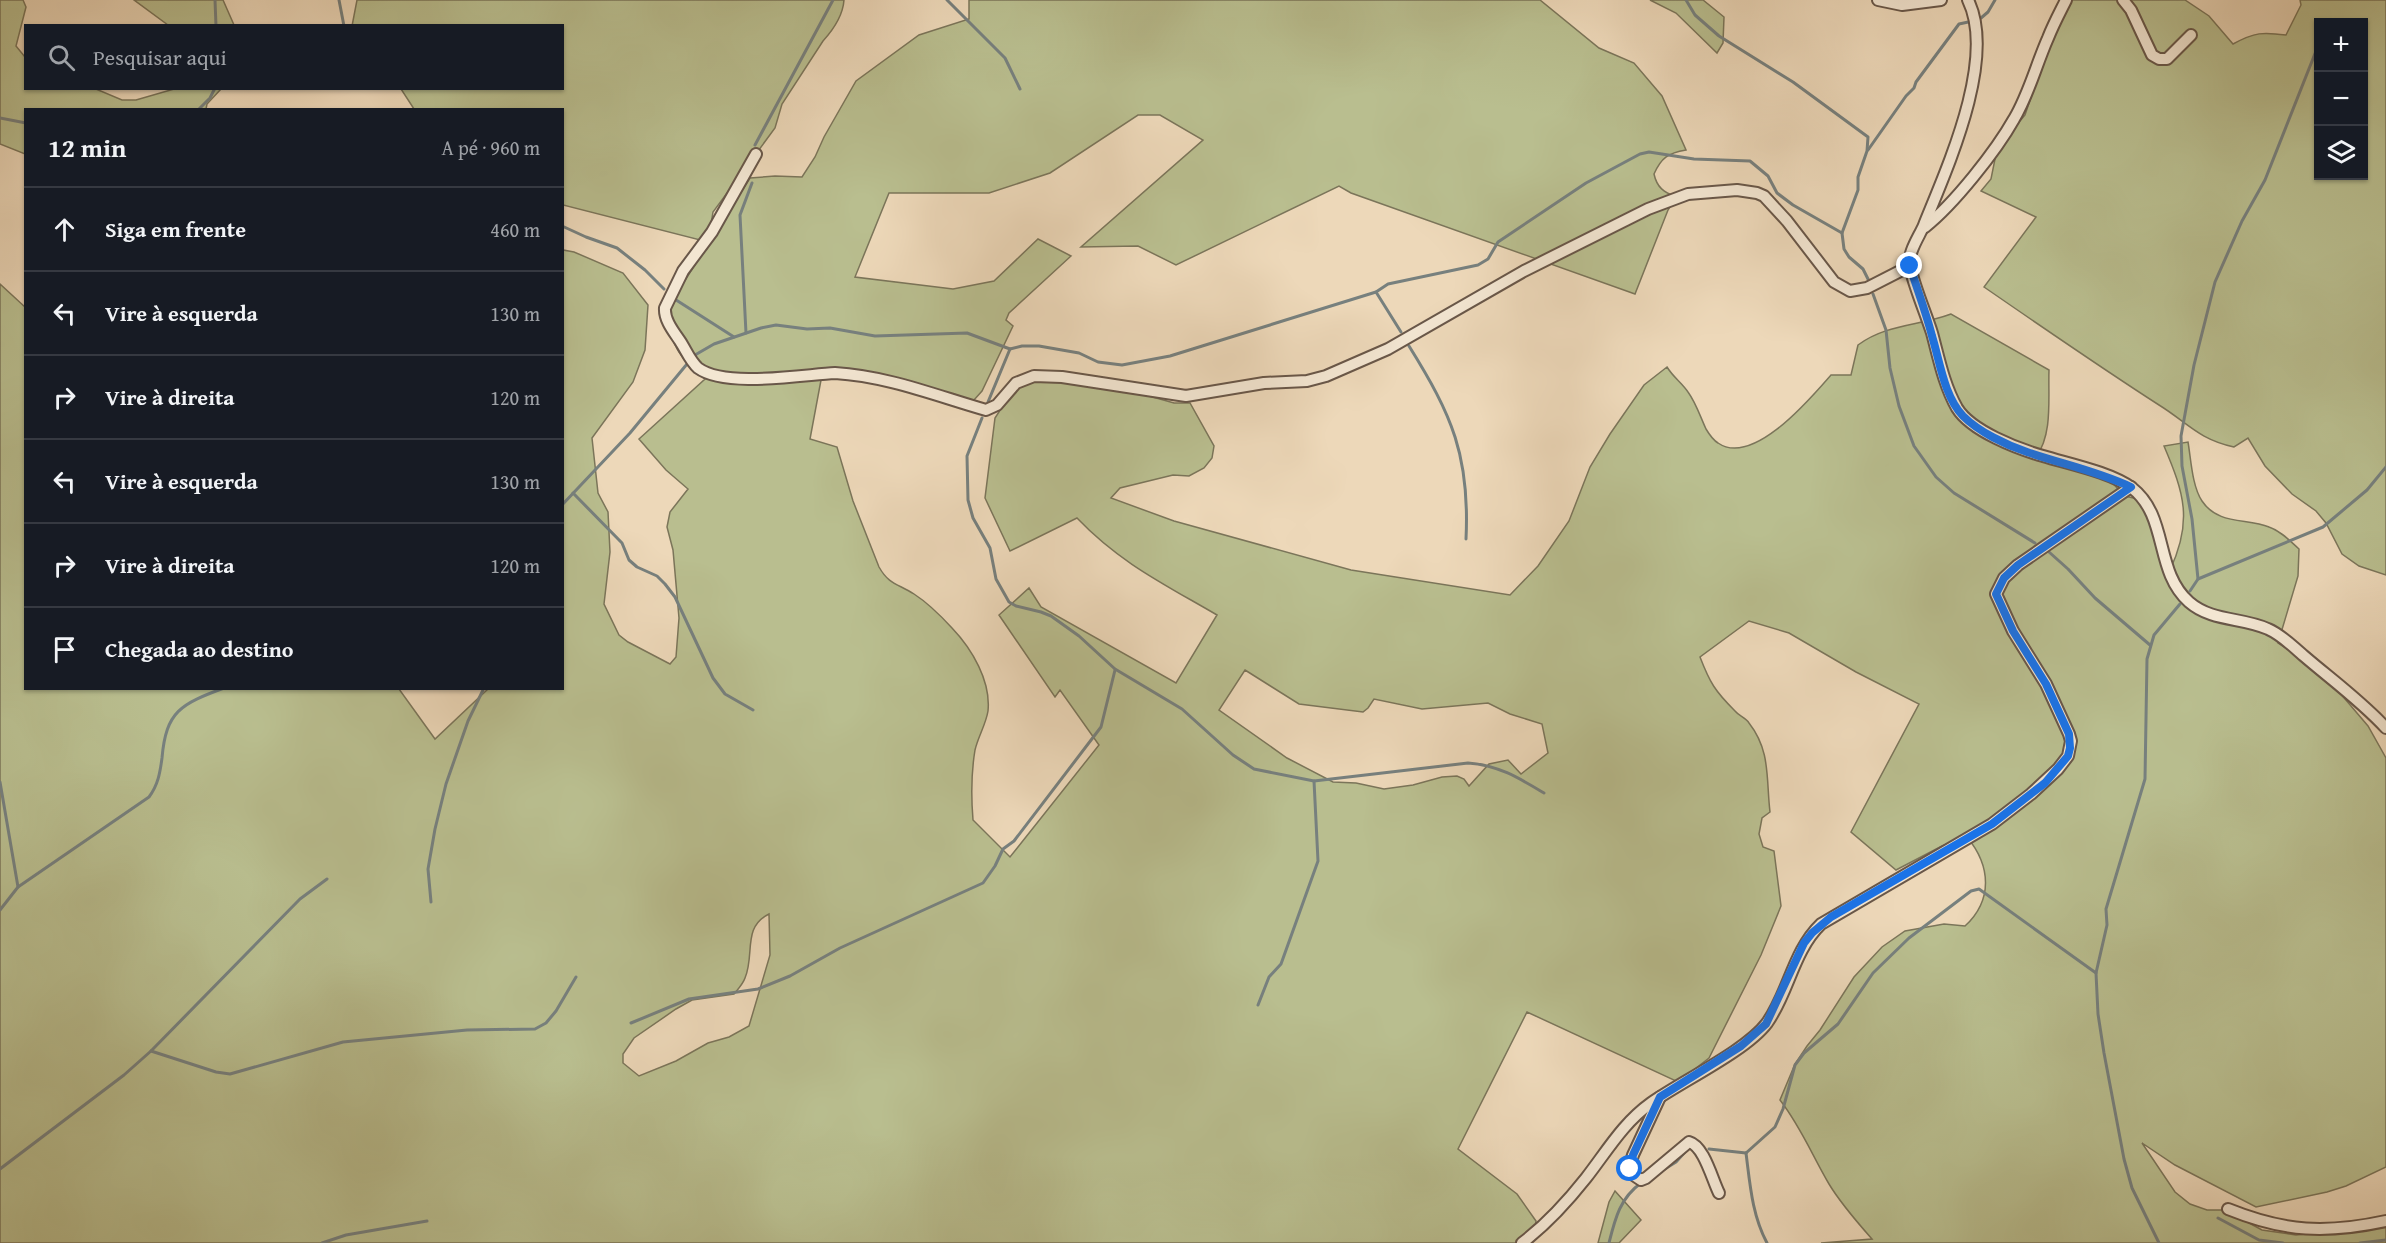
<!DOCTYPE html>
<html lang="pt">
<meta charset="utf-8">
<style>
body{margin:0;font-family:"Gentium Book Plus",serif;background:#20242c;color:#f1f3f6}
.controls{position:absolute;right:18px;top:18px;display:grid;overflow:hidden;border-radius:0px;box-shadow:0 2px 4px #0004}
.controls button{width:54px;height:54px;display:grid;place-items:center;padding:0;border:0;border-bottom:2px solid #363941;background:#171b24;color:#f1f3f6;font:30px sans-serif}
.stop{position:absolute;width:18px;height:18px;margin:-14px;border:4px solid #1a73e8;border-radius:50%;background:#fff}
.stop.end{background:#1a73e8;border-color:#fff;box-shadow:0 2px 6px #0008}
.list{margin:0;padding:0;list-style:none}
h2{display:flex;justify-content:space-between;align-items:center;height:78px;margin:0;padding:0 24px;font-size:26px}
h2 small{font-size:20px;font-weight:400;color:#9ea1a6}
.list li{display:grid;grid-template-columns:39px 1fr auto;gap:18px;align-items:center;box-sizing:border-box;height:84px;padding:0 24px;border-top:2px solid #363941}
.list b{display:block;font-size:22px;white-space:nowrap}
.list em{font-size:20px;font-style:normal;color:#9ea1a6}
.icon{flex:none;width:33px;height:33px;fill:none;stroke:currentColor;stroke-width:2;stroke-linecap:round;stroke-linejoin:round}
.map{position:relative;flex:none;width:2386px;height:1243px;overflow:hidden}
.search{position:absolute;background:#171b24;box-shadow:0 2px 4px #0004;left:24px;top:24px;width:540px;height:66px;display:flex;align-items:center;gap:15px;box-sizing:border-box;padding:0 21px;border-radius:0px;color:#9ea1a6;font-size:22px}
.panel{position:absolute;background:#171b24;box-shadow:0 2px 4px #0004;left:24px;top:108px;width:540px;height:582px;border-radius:0px}
.map>svg:first-child{display:block}
.green{fill:#b9be8f;stroke:#7b755a;stroke-width:1.5;fill-rule:evenodd}
.lines{fill:none;stroke-linecap:round;stroke-linejoin:round}
.stream{stroke:#77807e;stroke-width:3}
.street-casing{stroke:#695749;stroke-width:14}
.street{stroke:#f3e6d2;stroke-width:10}
.route{stroke:#1a73e8;stroke-width:8}
</style>
<div class="map">
<svg width="2386" height="1243" viewBox="0 0 2386 1243">
<rect width="100%" height="100%" fill="#edd8b9"/>
<filter id="stains"><feTurbulence type="fractalNoise" baseFrequency=".00333" numOctaves="4"/><feColorMatrix values="0 0 0 0 .2 0 0 0 0 .09 0 0 0 0 .02 0 0 0 .5 -.17"/></filter>
<radialGradient id="worn" r=".72"><stop offset=".6" stop-color="#630" stop-opacity="0"/><stop offset="1" stop-color="#630" stop-opacity=".3"/></radialGradient>
<g class="green">
<path d="M0 0H23L26 7 16 46 25 57 26 88 96 89 122 100H136L174 89H221L207 104 206 109 26 110 25 154 0 144Z"/>
<path d="M134 0H223L234 25H168Z"/>
<path d="M357 0H844C843 15 833 30 823 41L782 104 775 128 713 212 711 224 700 240 563 205 562 110 414 109 401 89 562 88V26H352Z"/>
<path d="M969 0H1540L1599 48 1634 63 1662 96 1686 150C1668 153 1661 158 1654 174 1657 188 1664 192 1676 197L1668 210 1635 294 1351 193 1339 186 1176 265 1138 246 1081 247 1203 140 1160 115H1138L1050 173 989 193H889L855 277 953 289 994 281 1038 239 1071 256 1009 313 1006 320 1013 326 982 391 974 400 924 395 863 379 825 373 821 380 810 439 837 447 853 501 879 567C889 585 899 584 914 594 928 603 941 616 952 628 972 649 991 681 988 711 986 724 978 737 975 750 971 774 971 796 973 820L1010 857 1099 745 1060 690 1055 697 999 615 1029 588 1041 607 1176 683 1217 615C1164 584 1120 563 1077 518L1010 551 985 498 995 418 1017 384 1033 372 1117 387 1174 403H1190L1214 446 1212 458 1204 468 1189 476 1173 475 1120 488 1111 498 1174 521 1351 570 1510 595 1538 566 1569 521 1590 467 1610 434 1644 385 1667 367C1673 377 1682 383 1688 392 1696 403 1700 416 1706 429 1709 434 1713 440 1718 443 1753 467 1810 399 1831 375H1851L1858 345C1886 324 1919 326 1951 314L2049 370C2048 398 2053 434 2036 457L2108 478 2118 489 2116 494 2142 500 2170 570C2193 521 2184 493 2164 446L2188 442C2191 459 2192 486 2202 501 2218 525 2246 518 2269 527 2281 531 2290 541 2299 549L2298 576 2278 643 2323 673 2368 726 2386 758V1167L2346 1186 2327 1192 2256 1207 2175 1165 2142 1143 2175 1192 2190 1204 2207 1210H2225L2262 1230 2296 1235 2386 1226V1243H1821L1872 1239C1857 1222 1841 1204 1829 1184 1812 1155 1801 1127 1780 1100L1795 1064 1807 1046 1820 1030 1854 977 1882 947 1905 931 1944 924 1965 926C1993 900 1991 866 1967 837L1942 846 1896 870 1851 832 1919 704 1856 672 1789 633 1749 621 1700 657C1710 683 1715 691 1735 711 1739 716 1746 718 1749 723 1771 751 1766 779 1770 812L1762 818 1759 834 1763 847 1774 851 1781 906 1761 955 1709 1058 1678 1082 1527 1012 1458 1149 1517 1194 1536 1221 1535 1229 1515 1243H0V284L25 307 26 688 399 689 435 739 488 689 562 688 563 250 574 252 623 273 648 305 645 350 633 382 592 438 598 493 608 512 610 552 604 604 619 635 628 642 670 664 676 657 679 618 673 550 667 527 670 512 688 489 666 470 639 439 705 379C679 360 674 345 663 315L750 178 775 176 802 177 815 157 824 137 856 81 919 35 969 19ZM1245 670 1299 704 1363 712 1368 708 1374 699 1422 709 1488 703 1510 714 1542 724 1548 753 1521 774 1508 760 1489 764 1469 786 1464 779 1457 776 1442 777 1413 785 1384 789 1356 783 1333 782 1287 758 1219 710ZM769 914 770 955 749 1026 729 1037 708 1043 676 1061 639 1076 623 1063V1054L634 1038 676 1009 692 1000 734 994C738 989 743 984 745 978 755 955 742 927 769 914Z"/>
<path d="M1650 0H1703L1724 17 1723 43 1717 53 1676 13Z"/>
<path d="M2071 0H2185L2209 16 2233 44C2255 32 2263 32 2286 35L2301 5 2300 0H2386V575L2359 566 2342 554 2326 523 2316 511 2292 494 2265 466 2248 438 2234 447C2198 439 2188 423 2159 405 2100 367 2042 327 1984 287L2036 217 1981 191 1991 179 1997 149 2025 115 2041 68ZM2318 22H2364V176H2318Z"/>
<path d="M1615 1191 1641 1220 1619 1243H1598L1609 1202Z"/>
</g>
<g class="lines">
<g class="stream">
<path d="M215 0 216 26"/>
<path d="M339 0 344 26"/>
<path d="M947 0 1005 58 1020 89"/>
<path d="M1686 0 1695 15 1719 36 1793 82 1868 137 1867 151 1858 177V190L1842 233 1844 249 1849 257 1863 269 1869 281"/>
<path d="M1981 18 1988 12 1995 0"/>
<path d="M198 110 210 98 215 88"/>
<path d="M0 118 26 123"/>
<path d="M755 145 833 0"/>
<path d="M1868 150 1906 96 1914 88 1916 82 1959 24 1973 21"/>
<path d="M562 226 586 237 617 248 645 270 664 289"/>
<path d="M1376 292 1401 332"/>
<path d="M1873 294 1886 330 1890 368 1899 406 1914 446 1936 477 1954 493 2035 543"/>
<path d="M673 298 734 337"/>
<path d="M746 333 740 215 752 183"/>
<path d="M1409 346C1452 415 1470 456 1466 539"/>
<path d="M695 355 714 344 761 328 776 325 807 329 830 328 875 336 967 333 1010 349 1022 346H1039L1079 353 1098 362 1122 365 1170 356 1376 292 1388 284 1478 265 1488 259 1498 242 1586 183 1640 154 1649 152 1694 159 1750 161 1768 176 1777 193 1793 205 1842 233"/>
<path d="M988 402 1010 349"/>
<path d="M982 418 967 456 968 500 973 518 990 548 996 579 1009 602 1016 606 1041 612 1051 616 1079 636 1115 669 1182 709 1233 755 1254 769 1314 781 1468 763C1498 765 1519 778 1544 793"/>
<path d="M573 493 622 543 629 560 637 567 657 576 665 584 675 597 713 678 725 694 753 710"/>
<path d="M562 505 630 433 687 364"/>
<path d="M2049 552 2068 569 2095 598 2150 645"/>
<path d="M2198 579 2192 519 2182 466 2181 436 2194 365 2215 282 2242 221 2265 180 2318 46"/>
<path d="M2190 591 2198 579 2323 527 2367 490 2386 467"/>
<path d="M0 782 18 887"/>
<path d="M431 902 428 869 435 829 446 784 468 721 484 688"/>
<path d="M0 910 18 887 149 797C158 785 160 773 162 758 166 711 181 704 224 688"/>
<path d="M1258 1005 1269 977 1281 964 1318 861 1314 781"/>
<path d="M631 1023 689 999 758 989 790 976 840 948 983 883 995 866 1003 849 1014 841 1101 727 1115 670"/>
<path d="M151 1051 216 1072 230 1074 343 1042 467 1030 535 1029 546 1023 556 1011 576 977"/>
<path d="M1709 1149 1746 1153"/>
<path d="M1746 1153 1775 1127 1783 1109 1795 1065 1804 1053 1838 1024 1873 973 1909 938 1971 891 1979 889 2096 973"/>
<path d="M1746 1153C1750 1184 1752 1215 1767 1243"/>
<path d="M0 1169 124 1075 151 1051 300 899 327 879"/>
<path d="M1660 1172 1676 1162 1685 1152"/>
<path d="M2218 1218 2259 1240 2283 1243"/>
<path d="M322 1243 346 1235 427 1221"/>
<path d="M1609 1243C1615 1219 1620 1198 1641 1183"/>
<path d="M2159 1243 2132 1188 2124 1159 2104 1053 2098 1014 2096 973 2107 925 2106 909 2145 779 2147 659 2154 635 2180 604"/>
<path d="M2360 1243 2386 1240"/>
</g>
<g class="street-casing">
<g id="street">
<path d="M1878 0 1902 5 1941 0"/>
<path d="M1968 0C1997 59 1947 168 1924 225 1919 237 1907 253 1910 267 1915 289 1925 311 1932 333 1939 359 1944 385 1957 408 1971 431 2018 449 2043 456 2069 464 2110 472 2132 488 2169 517 2154 571 2189 602 2212 622 2242 617 2268 629 2282 635 2292 646 2304 656 2332 680 2361 701 2386 728"/>
<path d="M2123 0 2131 10 2152 55 2159 59H2167L2191 35"/>
<path d="M756 154 712 232 683 271 665 308C664 320 674 332 680 341 686 350 690 361 698 368 725 388 801 375 835 373 887 376 937 396 986 410L997 405 1016 383 1034 376 1062 377 1186 396 1264 383 1307 381 1326 376 1388 349 1524 271 1648 209 1688 194 1737 190 1757 193 1764 196 1787 221 1834 282 1850 291 1867 288 1910 266"/>
<path d="M1925 227C1954 204 1996 151 2014 119 2029 94 2036 65 2048 38 2053 25 2060 12 2066 0"/>
<path d="M1660 1097 1633 1155 1630 1165 1632 1174 1641 1180 1646 1178 1689 1142C1704 1146 1712 1179 1719 1193"/>
<path d="M2228 1209C2285 1232 2326 1234 2386 1221"/>
<path d="M1522 1243C1547 1224 1567 1202 1586 1178 1607 1151 1623 1123 1651 1103 1682 1081 1746 1051 1767 1023 1789 992 1793 951 1821 924L1992 824 2031 794 2058 769 2068 756 2071 741 2069 734 2046 684 2013 631 1996 594 2004 578 2018 565 2131 487"/>
</g>
</g>
<use href="#street" class="street"/>
</g>
<g class="lines">
<path class="route" d="M1630 1169 1633 1155 1660 1097 1741 1046 1766 1024 1804 943 1812 933 1831 917 1992 824 2045 783 2068 756 2070 748 2069 734 2046 684 2013 631 1996 594 2004 578 2018 565 2131 487C2097 471 2062 464 2027 452 2006 445 1979 432 1963 416 1944 396 1940 362 1932 336 1926 312 1917 289 1910 266"/>
</g>
<rect width="100%" height="100%" filter="url(#stains)"/>
<rect width="100%" height="100%" fill="url(#worn)"/>
</svg>
<div class="controls">
<button>+</button>
<button>−</button>
<button><svg class="icon" aria-label="layers" viewBox="0 0 24 24"><path d="M12 4l9 5-9 5-9-5zM3 14l9 5 9-5"/></svg></button>
</div>
<div class="stop" style="left:1630px;top:1169px"></div>
<div class="stop end" style="left:1910px;top:266px"></div>
<div class="search"><svg class="icon" aria-label="search" viewBox="0 0 24 24"><circle cx="10" cy="10" r="6"/><path d="M15 15l6 6"/></svg>Pesquisar aqui</div>
<section class="panel">
<h2>12 min<small>A pé · 960 m</small></h2>
<ul class="list">
<li><svg class="icon" aria-label="ahead" viewBox="0 0 24 24"><path d="M12 20V5M6 11l6-6 6 6"/></svg><div><b>Siga em frente</b></div><em>460 m</em></li>
<li><svg class="icon" aria-label="left" viewBox="0 0 24 24"><path d="M17 20v-9H6M10 6l-5 5 5 5"/></svg><div><b>Vire à esquerda</b></div><em>130 m</em></li>
<li><svg class="icon" aria-label="right" viewBox="0 0 24 24"><path d="M7 20v-9h11M14 6l5 5-5 5"/></svg><div><b>Vire à direita</b></div><em>120 m</em></li>
<li><svg class="icon" aria-label="left" viewBox="0 0 24 24"><path d="M17 20v-9H6M10 6l-5 5 5 5"/></svg><div><b>Vire à esquerda</b></div><em>130 m</em></li>
<li><svg class="icon" aria-label="right" viewBox="0 0 24 24"><path d="M7 20v-9h11M14 6l5 5-5 5"/></svg><div><b>Vire à direita</b></div><em>120 m</em></li>
<li><svg class="icon" aria-label="arrive" viewBox="0 0 24 24"><path d="M6 21V4h12l-3 4 3 4H6"/></svg><div><b>Chegada ao destino</b></div></li>
</ul>
</section>
</div>
